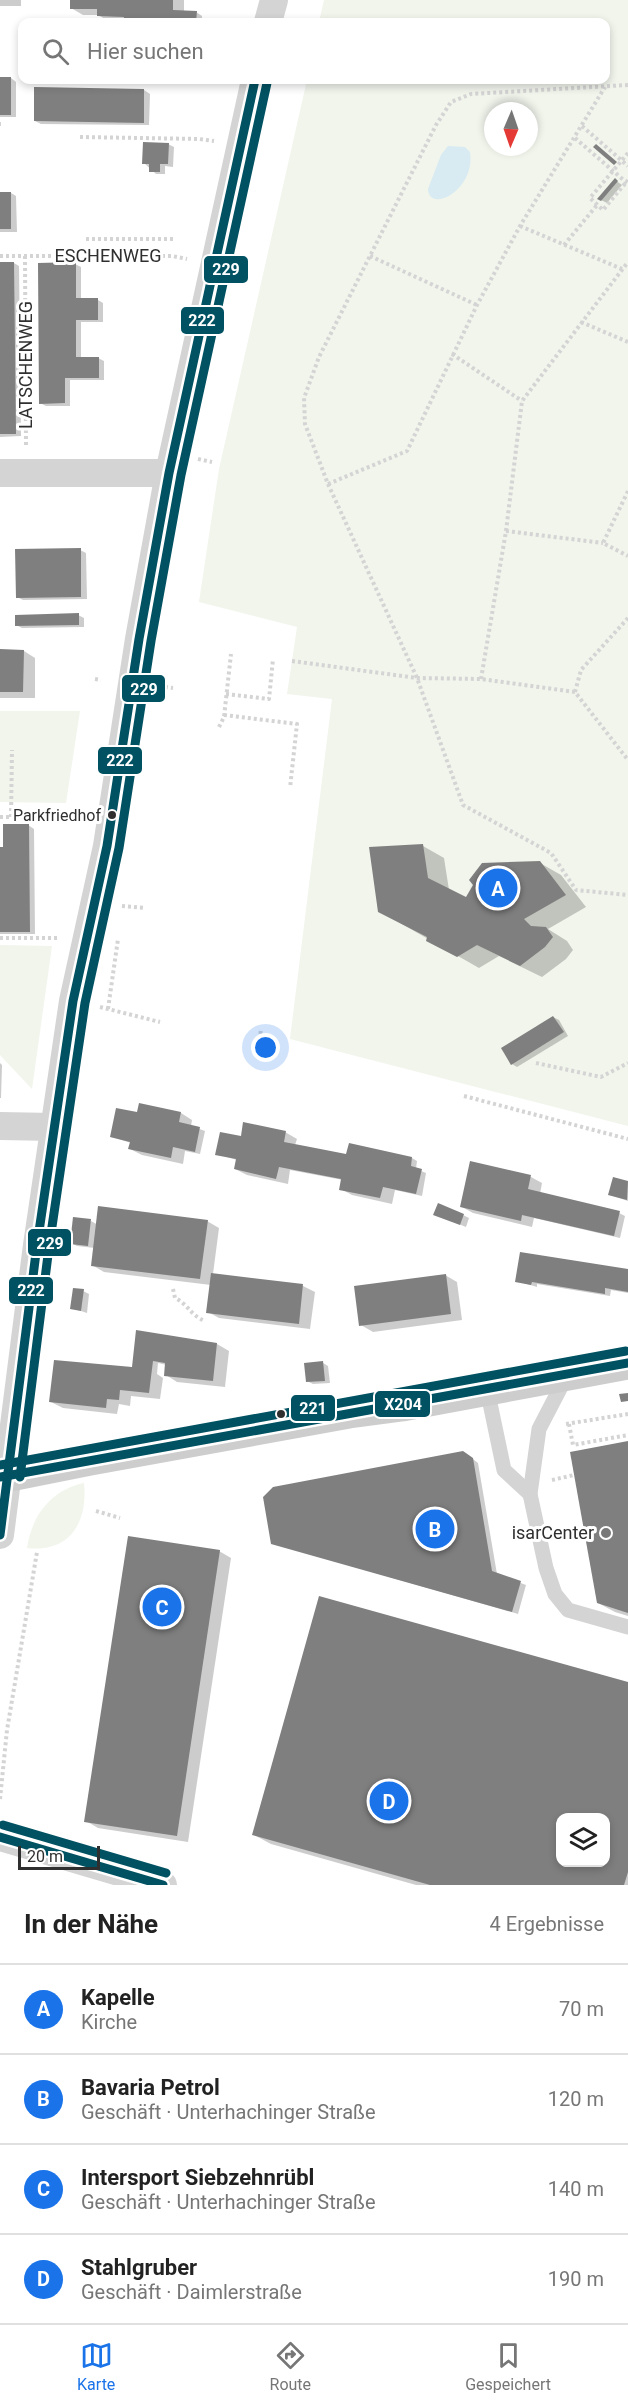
<!DOCTYPE html>
<html lang="de">
<meta charset="utf-8">
<style>
body{margin:0;font-family:Roboto,sans-serif;background:#f6f6f6;color:#222}
.controls{position:absolute;right:18px;bottom:18px;display:grid;overflow:hidden;border-radius:12px;box-shadow:0 3px 9px #0003}
.controls button{width:54px;height:54px;display:grid;place-items:center;padding:0;border:0;border-bottom:2px solid #e0e0e0;background:#fff;color:#222;font:30px sans-serif}
.compass{position:absolute;left:484px;top:102px;width:54px;height:54px;border-radius:50%;background:#fff;box-shadow:0 3px 9px #0003;rotate:182deg}
.scale{position:absolute;left:18px;bottom:15px;width:82px;box-sizing:border-box;padding-left:6px;border:3px solid #2f2f2f;border-top:0;font-size:16px;line-height:21px;white-space:nowrap;color:#2f2f2f;-webkit-text-stroke:4px #fff;paint-order:stroke}
.you{position:absolute;left:266px;top:1048px;width:21px;height:21px;margin:-15px;border:4px solid #fff;border-radius:50%;background:#1a73e8;box-shadow:0 0 0 9px #1a73e833}
.badge{display:grid;place-items:center;width:39px;height:39px;border-radius:50%;background:#1a73e8;color:#fff;font-size:20px;font-weight:700}
.pin{position:absolute;translate:-50% -50%;border:3px solid #fff;box-shadow:0 2px 6px #0006}
.list{margin:0;padding:0;list-style:none}
h2{display:flex;justify-content:space-between;align-items:center;height:78px;margin:0;padding:0 24px;font-size:26px}
h2 small{font-size:20px;font-weight:400;color:#767676}
.list li{display:grid;grid-template-columns:39px 1fr auto;gap:18px;align-items:center;box-sizing:border-box;height:90px;padding:0 24px;border-top:2px solid #e0e0e0}
.list b{display:block;font-size:22px;white-space:nowrap}
.list p{margin:0;font-size:20px;white-space:nowrap;color:#767676}
.list em{font-size:20px;font-style:normal;color:#767676}
.icon{flex:none;width:33px;height:33px;fill:none;stroke:currentColor;stroke-width:2;stroke-linecap:round;stroke-linejoin:round}
.map{position:relative;flex:none;width:628px;height:1885px;overflow:hidden}
.search{position:absolute;background:#fff;box-shadow:0 3px 9px #0003;left:18px;right:18px;top:18px;height:66px;display:flex;align-items:center;gap:15px;box-sizing:border-box;padding:0 21px;border-radius:12px;color:#767676;font-size:22px}
.sheet{height:438px;background:#fff}
nav{display:flex;justify-content:space-around;align-items:center;box-sizing:border-box;height:84px;border-top:2px solid #e0e0e0;background:#fff;font-size:16px;color:#767676}
nav a{display:grid;justify-items:center;gap:3px}
nav .on{color:#1a73e8}
.map>svg:first-child{display:block}
.green{fill:#f1f5ec;fill-rule:evenodd}
.water{fill:#d8eaf2}
.shadow{fill:#0003;fill-rule:evenodd}
.building{fill:#7f7f7f;fill-rule:evenodd}
.lines{fill:none;stroke-linecap:round;stroke-linejoin:round}
.path{stroke:#d4d4d4;stroke-width:4;stroke-dasharray:3 3;stroke-linecap:butt}
.lane{stroke:#d4d4d4;stroke-width:15}
.street{stroke:#d4d4d4;stroke-width:28}
.secondary{stroke:#cdcdcd;stroke-width:33}
.bus-1-casing{stroke:#fff;stroke-width:14}
.bus-2-casing{stroke:#fff;stroke-width:14}
.bus-3-casing{stroke:#fff;stroke-width:14}
.bus-4-casing{stroke:#fff;stroke-width:14}
.bus-1{stroke:#005262;stroke-width:9}
.bus-2{stroke:#005262;stroke-width:9}
.bus-3{stroke:#005262;stroke-width:9}
.bus-4{stroke:#005262;stroke-width:9}
.bus-dot{fill:#2f2f2f;stroke:#fff;stroke-width:2}
.poi-dot{fill:#787878;stroke:#fff;stroke-width:2}
.labels{text-anchor:middle;stroke-width:6;stroke-linejoin:round;paint-order:stroke}
.bus-label{font-size:16px;fill:#2f2f2f;stroke:#fff;text-anchor:end}
.street-label{font-size:18px;fill:#2f2f2f;stroke:#fff}
.poi-label{font-size:18px;fill:#2f2f2f;stroke:#fff;text-anchor:end}
.line-badge{stroke:#fff;stroke-width:2}
.badge-label{font-size:16px;text-anchor:middle;font-weight:bold;fill:#fff}
</style>
<div class="map">
<svg width="628" height="1885" viewBox="0 0 628 1885">
<rect width="100%" height="100%" fill="#fff"/>
<g class="green">
<path d="M324 0H628V1126L290 1039 332 699 287 694 297 627 199 602 219 469 307 80H606V22H319ZM493 111H529V147H493Z"/>
<path d="M0 711H80L66 803 0 802Z"/>
<path d="M0 945 52 946 32 1089 0 1055Z"/>
<path d="M84 1483C88 1522 70 1553 27 1548 32 1515 51 1490 84 1483Z"/>
</g>
<path class="water" d="M448 146 465 147 470 152C476 190 429 214 428 189L441 155Z"/>
<g class="shadow">
<rect x="0" y="0" width="21" height="6"/>
<path d="M72 0H184V12H196L202 16V22H110L98 15H83L71 8Z"/>
<path d="M0 78H11L16 82V117H0Z"/>
<path d="M144 90 150 94 149 125 41 124 35 121Z"/>
<path d="M168 144 174 147 173 167 165 166V174H156L144 163Z"/>
<path d="M615 180 622 185 607 203 599 199Z"/>
<path d="M0 193H11L16 196 17 232H0Z"/>
<path d="M0 263H14L19 266 21 436 0 437Z"/>
<path d="M75 264 81 267V300H98L103 303V322H81V358H98L104 361V380H70V406H46L40 403Z"/>
<path d="M80 550 86 553 87 599 23 600 17 597Z"/>
<path d="M78 615 84 618V627L22 628 16 625Z"/>
<path d="M0 651H24L35 658V698H0Z"/>
<path d="M28 825 34 829 35 934H0V849H5Z"/>
<path d="M423 846 444 858 449 890 467 899 475 885 540 863 561 875 586 907 548 929 567 941 573 950 566 959 542 977 499 956 479 968 379 911Z"/>
<path d="M553 1017 559 1020 568 1036 517 1067 512 1064Z"/>
<path d="M0 1063 2 1065 1 1098H0Z"/>
<path d="M136 1113H181L192 1120 191 1126 205 1131 200 1154 185 1151 183 1164 142 1155 130 1149 131 1143 112 1137Z"/>
<path d="M285 1132 297 1139 295 1145 346 1156 350 1145 412 1158 417 1161 416 1169 426 1173 422 1196 395 1190 392 1204 352 1195 341 1189 343 1180 290 1170 288 1184 247 1175 235 1169 237 1160 217 1154 241 1138Z"/>
<path d="M472 1163 531 1177 542 1183 540 1194 619 1213 625 1216 620 1238 534 1218 532 1227 473 1213 462 1207Z"/>
<path d="M614 1179 628 1182V1201L610 1195Z"/>
<path d="M463 1215 469 1218 466 1227 441 1217Z"/>
<path d="M91 1221 98 1225 207 1221 219 1228 213 1274 303 1286 315 1292 310 1329 219 1318 208 1312 211 1285 104 1272 92 1265 95 1248 77 1246 71 1243Z"/>
<path d="M628 1271V1293L611 1290 610 1296 537 1284V1287L517 1281Z"/>
<path d="M445 1275 457 1282 462 1320 373 1332 361 1325Z"/>
<path d="M83 1291 89 1294 87 1313 72 1308Z"/>
<path d="M174 1339 217 1344 229 1351 225 1387 177 1382 166 1375 167 1365 158 1363 157 1374 163 1378 160 1399 131 1396 130 1406 119 1404 117 1414 63 1408 51 1402 140 1370Z"/>
<path d="M323 1363 328 1366 330 1383 313 1384 307 1381Z"/>
<path d="M628 1443V1616L615 1612 598 1603Z"/>
<path d="M469 1456 478 1463 497 1574 526 1585 518 1614 272 1543Z"/>
<path d="M219 1551 231 1558 188 1842 98 1828 86 1821Z"/>
<path d="M628 1684V1885H416L271 1844 254 1835ZM560 1818H606V1862H560Z"/>
</g>
<g class="building">
<path d="M70 0H173V10L197 11 196 22H123L124 17 97 16V9H70Z"/>
<rect x="0" y="77" width="11" height="38"/>
<path d="M34 87 144 89V123L34 121Z"/>
<path d="M143 142 169 143 168 164H160V172H149V164H142Z"/>
<path d="M596 144 617 162 614 165 593 147Z"/>
<path d="M615 178 618 181 601 201 597 199Z"/>
<rect x="0" y="192" width="11" height="37"/>
<path d="M0 262H14L16 434H0Z"/>
<path d="M76 262V298H98V320H76V357H99V378H65V403L39 404 38 263Z"/>
<path d="M81 548V597L16 598 15 549Z"/>
<path d="M79 613V625L15 626V615Z"/>
<path d="M0 649 24 650 23 692H0Z"/>
<path d="M3 824H29L30 932H0V847H3Z"/>
<path d="M423 844 428 878 466 897 473 885 469 880 482 863 540 861 566 895 524 919 531 926 546 927 553 937 545 947 520 966 477 945 457 957 426 941 427 937 378 912 369 847Z"/>
<path d="M553 1016 564 1032 511 1065 501 1048Z"/>
<path d="M139 1103 181 1112 179 1122 200 1127 195 1152 173 1147 171 1158 128 1149 130 1142 110 1137 116 1108 137 1112Z"/>
<path d="M243 1122 286 1131 284 1142 305 1146 346 1154 349 1143 412 1157 411 1166 422 1169 416 1194 383 1187 380 1198 339 1190 341 1179 279 1167 276 1179 234 1169 236 1159 215 1155 220 1132 241 1136Z"/>
<path d="M470 1161 531 1175 528 1189 620 1211 614 1236 522 1215 521 1221 460 1207Z"/>
<path d="M613 1177 628 1181 627 1200 608 1195Z"/>
<path d="M438 1203 464 1214 460 1225 433 1215Z"/>
<path d="M98 1206 208 1220 200 1279 91 1266Z"/>
<path d="M73 1217 91 1219 88 1246 70 1244Z"/>
<path d="M520 1252 628 1269V1292L605 1288V1294L532 1282 531 1285 515 1282Z"/>
<path d="M211 1273 303 1284 299 1324 206 1313Z"/>
<path d="M446 1274 451 1314 359 1326 354 1286Z"/>
<path d="M73 1288 84 1289 81 1311 70 1309Z"/>
<path d="M136 1330 217 1343 213 1381 164 1376 165 1363 153 1361 149 1393 120 1390 119 1400 107 1399 106 1408 49 1402 54 1360 132 1367Z"/>
<path d="M323 1361 325 1381 306 1382 304 1363Z"/>
<path d="M628 1393V1401L621 1402 619 1394Z"/>
<path d="M628 1441V1613L597 1603 570 1452Z"/>
<path d="M463 1451 473 1458 492 1571 521 1581 512 1612 271 1544 263 1497 273 1487Z"/>
<path d="M128 1536 220 1550 177 1836 84 1822Z"/>
<path d="M319 1596 628 1682V1872L624 1885H430L252 1835ZM560 1818H606V1862H560Z"/>
</g>
<g class="lines">
<g class="path">
<path d="M628 85 471 94 451 102 436 125 319 357 304 398 305 424 328 484 417 678 463 805 551 853 576 890 628 895"/>
<path d="M0 124H1"/>
<path d="M582 126 628 166"/>
<path d="M80 137 199 139 214 141"/>
<path d="M575 138 627 183"/>
<path d="M628 153 590 198 603 210 628 180"/>
<path d="M520 226 622 269"/>
<path d="M86 239H175"/>
<path d="M564 245 597 205"/>
<path d="M0 256H172L187 259"/>
<path d="M25 256 26 445"/>
<path d="M370 256 477 305"/>
<path d="M581 322 628 342"/>
<path d="M452 354 522 401"/>
<path d="M198 459 212 462"/>
<path d="M328 484 407 451 477 305 520 226 605 87"/>
<path d="M628 491 603 543 628 556"/>
<path d="M506 531 603 543"/>
<path d="M292 661 417 678 481 679 575 692 628 760"/>
<path d="M95 679 101 680"/>
<path d="M481 679 506 531 522 401 628 262"/>
<path d="M159 686 173 688"/>
<path d="M575 692 581 670 628 618"/>
<path d="M226 694 269 699 273 659"/>
<path d="M224 715 297 724 290 788"/>
<path d="M219 727 224 717 231 654"/>
<path d="M0 817H73"/>
<path d="M11 817 12 750"/>
<path d="M122 906 145 908"/>
<path d="M0 938H59"/>
<path d="M100 1007 160 1022"/>
<path d="M108 1009 118 939"/>
<path d="M259 1046 261 1029"/>
<path d="M536 1063 601 1077 628 1063"/>
<path d="M464 1096 628 1139"/>
<path d="M173 1289 175 1298C188 1304 190 1315 205 1321"/>
<path d="M566 1424 628 1414"/>
<path d="M569 1424 573 1445 628 1435"/>
<path d="M552 1480 574 1475"/>
<path d="M96 1511 120 1518"/>
<path d="M0 1799 7 1730 37 1552"/>
</g>
<g class="lane">
<path d="M566 1377 539 1429 530 1494 546 1568 555 1594 568 1610 628 1627"/>
<path d="M487 1389 504 1470 530 1494"/>
</g>
<g class="street">
<path d="M268 22 274 0"/>
<path d="M0 473H169"/>
<path d="M0 1126 54 1127"/>
<path d="M0 1535 37 1245 73 1001 107 846 139 639 169 473 255 80"/>
<path d="M0 1837 163 1885"/>
</g>
<path class="secondary" d="M0 1477 90 1459 349 1412 402 1405 628 1363"/>
<g class="bus-1-casing">
<g id="bus-1">
<path d="M0 1535 37 1245 73 1001 107 846 139 639 169 473 255 80"/>
<path d="M0 1837 163 1885"/>
</g>
</g>
<g class="bus-2-casing">
<path id="bus-2" d="M20 1477 49 1247 85 1003 119 848 151 641 181 475 267 83"/>
</g>
<g class="bus-3-casing">
<g id="bus-3">
<path d="M0 1465 626 1351"/>
<path d="M3 1825 166 1873"/>
</g>
</g>
<g class="bus-4-casing">
<path id="bus-4" d="M0 1477 628 1363"/>
</g>
<use href="#bus-1" class="bus-1"/>
<use href="#bus-2" class="bus-2"/>
<use href="#bus-3" class="bus-3"/>
<use href="#bus-4" class="bus-4"/>
</g>
<g class="bus-dot">
<circle cx="112" cy="815" r="5"/>
<circle cx="281" cy="1414" r="5"/>
</g>
<circle class="poi-dot" cx="606" cy="1533" r="6"/>
<g class="labels">
<g class="bus-label">
<text x="101" y="821">Parkfriedhof</text>
</g>
<g class="street-label">
<text x="108" y="262">ESCHENWEG</text>
<text transform="translate(26 365) rotate(-90)" y="6">LATSCHENWEG</text>
</g>
<g class="poi-label">
<text x="594" y="1539">isarCenter</text>
</g>
</g>
<g class="line-badge">
<rect x="203" y="255" width="46" height="29" rx="6" fill="#005262"/>
<rect x="180" y="306" width="45" height="29" rx="6" fill="#005262"/>
<rect x="121" y="674" width="45" height="29" rx="6" fill="#005262"/>
<rect x="97" y="746" width="46" height="29" rx="6" fill="#005262"/>
<rect x="27" y="1228" width="45" height="29" rx="6" fill="#005262"/>
<rect x="8" y="1276" width="46" height="29" rx="6" fill="#005262"/>
<rect x="374" y="1390" width="57" height="28" rx="6" fill="#005262"/>
<rect x="290" y="1394" width="46" height="28" rx="6" fill="#005262"/>
</g>
<g class="badge-label">
<text x="226" y="275">229</text>
<text x="202" y="326">222</text>
<text x="144" y="695">229</text>
<text x="120" y="766">222</text>
<text x="50" y="1249">229</text>
<text x="31" y="1296">222</text>
<text x="403" y="1410">X204</text>
<text x="313" y="1414">221</text>
</g>
</svg>
<div class="controls">
<button><svg class="icon" aria-label="layers" viewBox="0 0 24 24"><path d="M12 4l9 5-9 5-9-5zM3 14l9 5 9-5"/></svg></button>
</div>
<svg class="compass" viewBox="-18 -18 36 36"><path d="M0-13l5 13h-10z" fill="#e53935"/><path d="M0 13l5-13h-10z" fill="#767676"/></svg>
<div class="scale">20 m</div>
<div class="you"></div>
<div class="pin badge" style="left:498px;top:888px">A</div>
<div class="pin badge" style="left:435px;top:1529px">B</div>
<div class="pin badge" style="left:162px;top:1607px">C</div>
<div class="pin badge" style="left:389px;top:1801px">D</div>
<div class="search"><svg class="icon" aria-label="search" viewBox="0 0 24 24"><circle cx="10" cy="10" r="6"/><path d="M15 15l6 6"/></svg>Hier suchen</div>
</div>
<section class="sheet">
<h2>In der Nähe<small>4 Ergebnisse</small></h2>
<ul class="list">
<li><span class="badge">A</span><div><b>Kapelle</b><p>Kirche</p></div><em>70 m</em></li>
<li><span class="badge">B</span><div><b>Bavaria Petrol</b><p>Geschäft · Unterhachinger Straße</p></div><em>120 m</em></li>
<li><span class="badge">C</span><div><b>Intersport Siebzehnrübl</b><p>Geschäft · Unterhachinger Straße</p></div><em>140 m</em></li>
<li><span class="badge">D</span><div><b>Stahlgruber</b><p>Geschäft · Daimlerstraße</p></div><em>190 m</em></li>
</ul>
</section>
<nav>
<a class="on"><svg class="icon" aria-label="map" viewBox="0 0 24 24"><path d="M3 6l6-2 6 2 6-2v14l-6 2-6-2-6 2zM9 4v14M15 6v14"/></svg>Karte</a>
<a><svg class="icon" aria-label="directions" viewBox="0 0 24 24"><path d="M12 3l9 9-9 9-9-9zM9 14v-3h6M13 9l2 2-2 2"/></svg>Route</a>
<a><svg class="icon" aria-label="saved" viewBox="0 0 24 24"><path d="M7 4h10v16l-5-4-5 4z"/></svg>Gespeichert</a>
</nav>
